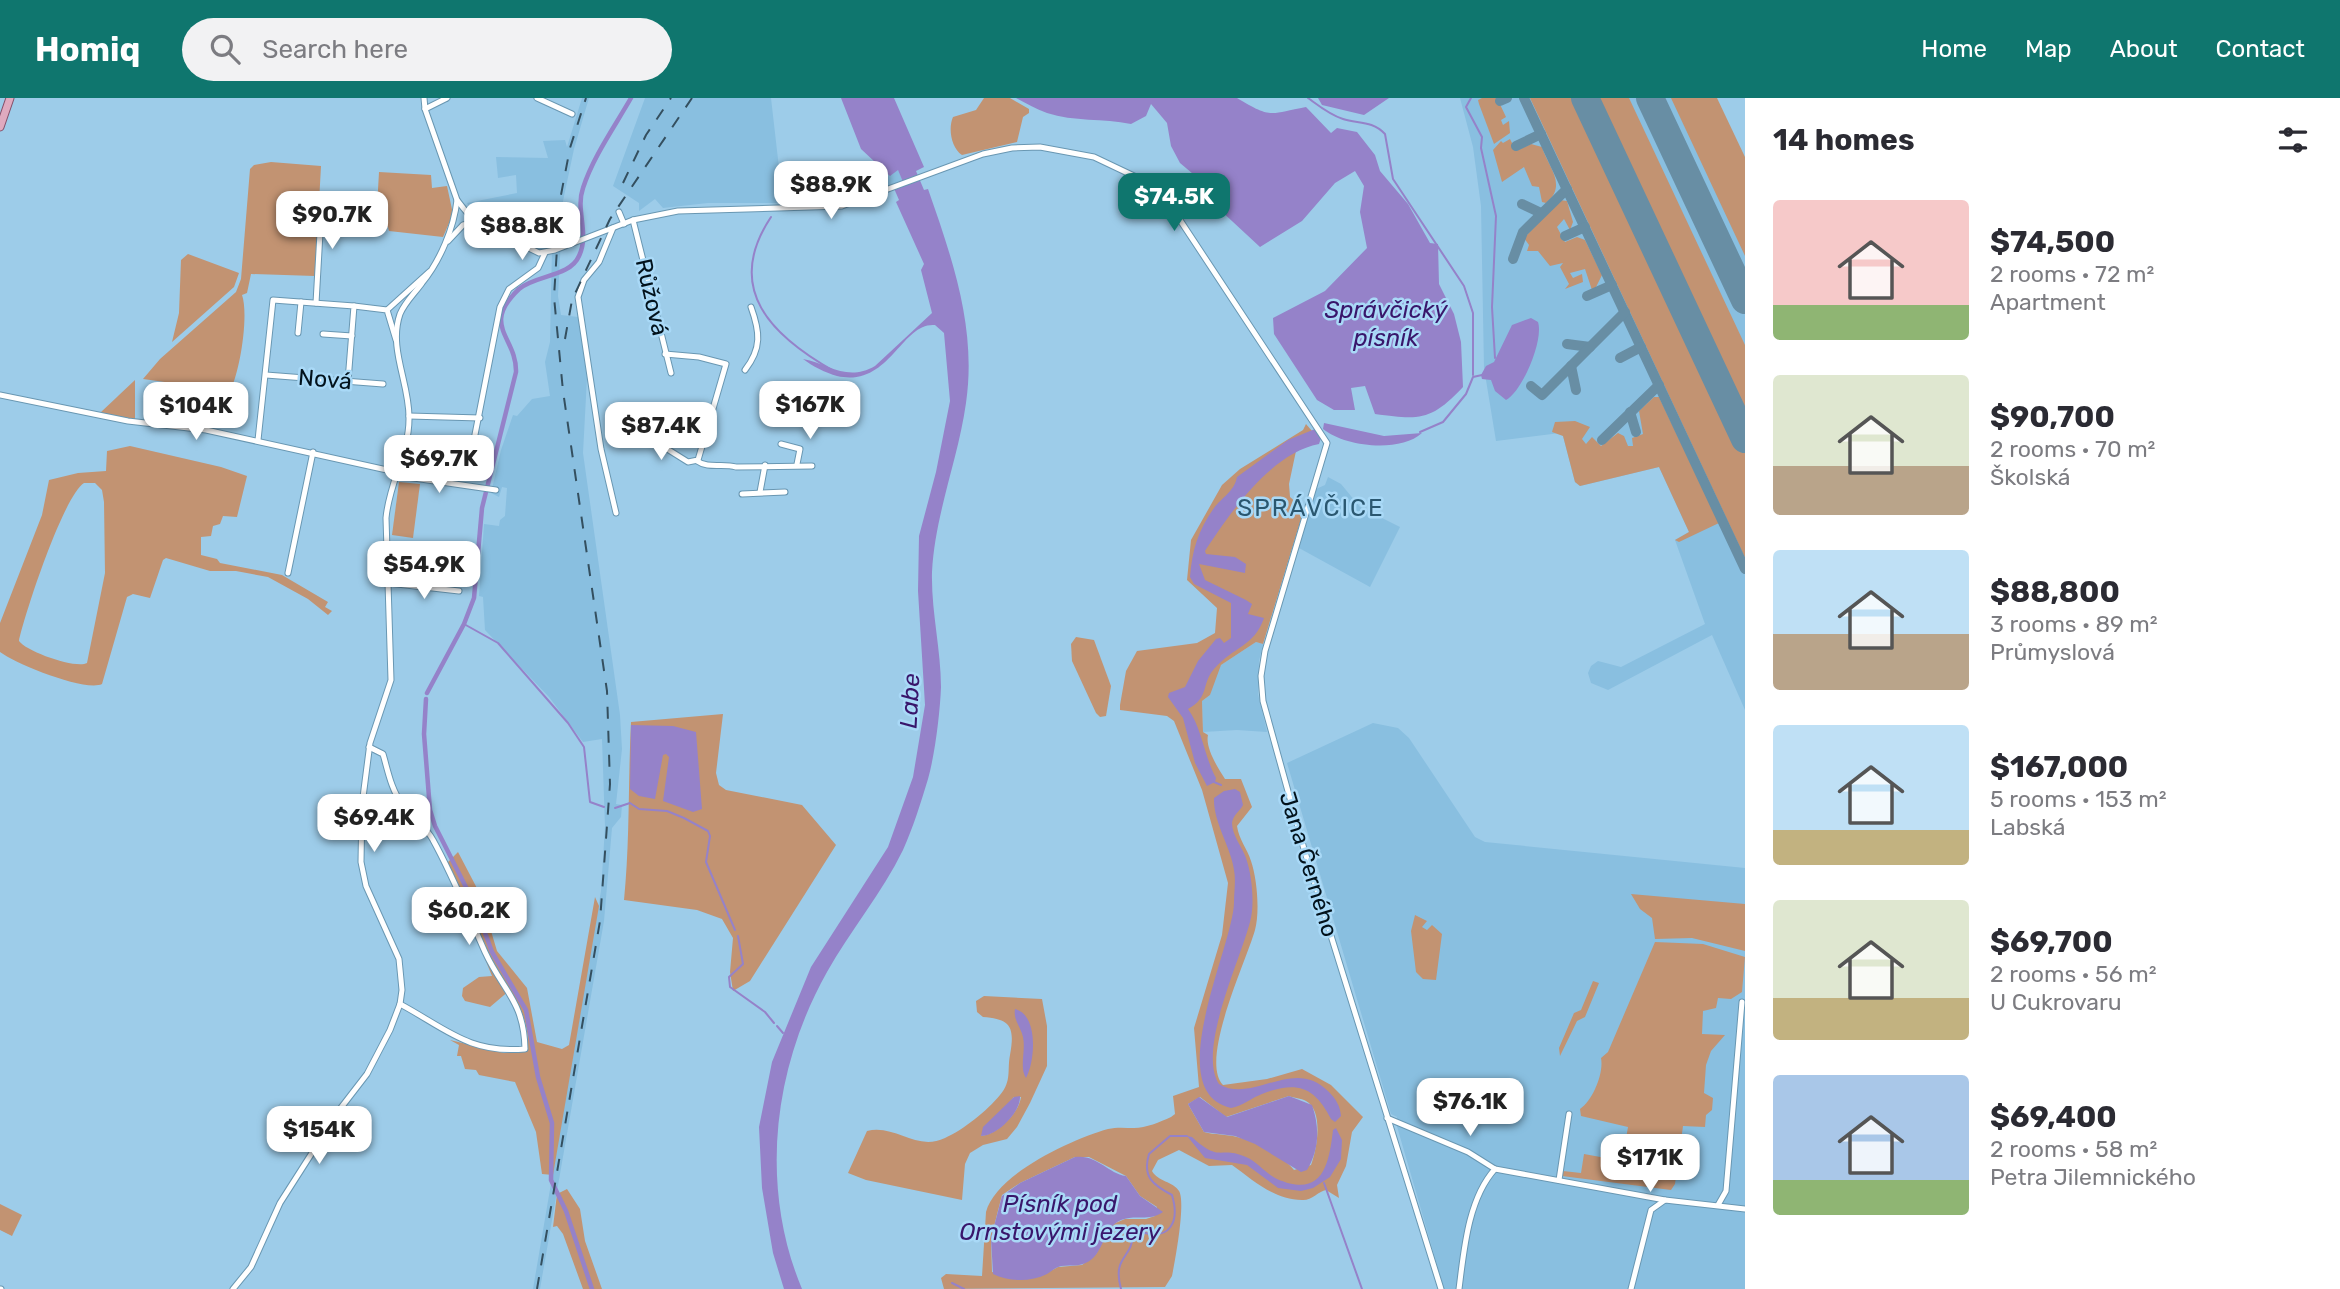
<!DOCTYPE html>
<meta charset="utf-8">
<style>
:root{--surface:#fff;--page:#f2f2f3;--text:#2b2b33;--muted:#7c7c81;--accent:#0f766e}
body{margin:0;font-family:Rubik,sans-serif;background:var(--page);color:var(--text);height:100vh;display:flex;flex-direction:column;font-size:26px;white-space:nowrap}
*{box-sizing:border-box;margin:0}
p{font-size:23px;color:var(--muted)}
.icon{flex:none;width:38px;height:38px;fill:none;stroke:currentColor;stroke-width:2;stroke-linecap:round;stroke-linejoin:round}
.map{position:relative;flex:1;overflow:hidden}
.details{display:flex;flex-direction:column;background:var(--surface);width:595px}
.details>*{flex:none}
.price{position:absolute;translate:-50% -60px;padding:0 16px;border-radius:14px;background:#fff;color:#222;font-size:23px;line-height:46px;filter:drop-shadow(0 2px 4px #0008)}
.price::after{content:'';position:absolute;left:50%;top:42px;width:21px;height:16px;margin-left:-10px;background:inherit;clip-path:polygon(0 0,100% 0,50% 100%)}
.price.active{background:var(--accent);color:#fff}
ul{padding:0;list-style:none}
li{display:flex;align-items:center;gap:21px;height:175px;padding:0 28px}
li span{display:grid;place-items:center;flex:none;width:196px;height:140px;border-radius:7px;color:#555}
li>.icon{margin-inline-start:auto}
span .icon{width:84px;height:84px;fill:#fffc;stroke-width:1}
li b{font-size:30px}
h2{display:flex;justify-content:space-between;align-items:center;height:84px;padding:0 28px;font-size:30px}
header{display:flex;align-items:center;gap:42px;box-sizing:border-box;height:98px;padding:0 35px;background:var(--accent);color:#fff}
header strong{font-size:33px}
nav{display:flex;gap:38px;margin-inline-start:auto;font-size:24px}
.search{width:490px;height:63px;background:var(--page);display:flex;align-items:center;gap:18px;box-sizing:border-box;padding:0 24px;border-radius:38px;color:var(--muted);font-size:26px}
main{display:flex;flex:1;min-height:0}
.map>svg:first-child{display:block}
</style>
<header>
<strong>Homiq</strong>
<div class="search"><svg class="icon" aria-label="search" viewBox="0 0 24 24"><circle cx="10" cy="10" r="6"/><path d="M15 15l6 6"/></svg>Search here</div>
<nav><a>Home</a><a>Map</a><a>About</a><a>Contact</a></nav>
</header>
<main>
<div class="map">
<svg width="1745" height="1191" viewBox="0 0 1745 1191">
<rect width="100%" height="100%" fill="#9dcce9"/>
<g fill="#89bfe0">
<path d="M582 0H589L574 51 563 103 558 198 561 217 578 219 587 280 583 355 620 617 622 651 616 706 622 707 621 719 612 730 604 823 540 1191H533L601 793 605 729 602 641 583 644 549 599 485 532 483 499 479 498 484 426 499 428 500 422 505 418 507 390 502 389 499 399 491 395 501 352 513 317 517 318 532 301 550 298 545 264 550 244 552 151H535L480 122 467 105 517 95 516 77 498 80 496 59 548 60 543 43 565 42 567 49Z"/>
<path d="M645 0H771L783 105H708L663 110 655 101 639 113V105L613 88Z"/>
<path d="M1460 0H1716L1745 62V612L1712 537 1608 592 1591 585 1588 575 1591 568 1598 563 1621 569 1705 526 1675 442 1689 434 1659 369 1580 388 1575 384 1563 338 1560 335 1496 343 1484 270 1481 108 1473 49Z"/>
<path d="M870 63 890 77 898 71 903 84 876 93 866 74Z"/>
<path d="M1328 379 1341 386 1360 409 1400 429 1370 489 1299 450 1316 391 1325 387Z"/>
<path d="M1256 544 1263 546 1259 563 1258 596 1267 634 1237 632 1203 634 1202 603 1210 597 1215 576 1221 567Z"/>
<path d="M1373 625 1398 630 1409 640 1475 739 1485 744 1745 770V1191H1444L1396 1025 1397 1019 1391 1016 1287 665Z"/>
</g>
<g fill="#c29372" fill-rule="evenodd">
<path d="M984 0H1010L1029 11V15L1023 19 1017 44 962 57C951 50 948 30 953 19L976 12Z"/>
<path d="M1482 0H1497L1506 19 1501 22 1503 27 1509 23 1510 35 1494 46 1479 6 1478 2Z"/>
<path d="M1530 0H1629L1745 247V460Z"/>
<path d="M1671 0H1717L1745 59V158Z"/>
<path d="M1510 41 1516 53 1531 46 1542 49C1548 69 1568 87 1546 105L1542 104 1539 89 1532 88 1524 69 1502 84 1493 52 1501 43 1503 45Z"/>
<path d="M271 64 321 68 315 178 251 176 247 195 242 197C249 217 240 274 230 293L143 281 160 261 236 194 241 181 250 71 254 67Z"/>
<path d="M379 74 431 77 432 90 447 88 453 116 443 139 389 133 388 129 376 127Z"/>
<path d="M1560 102 1567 103 1573 124 1570 132 1564 121 1557 129 1565 144 1577 139 1585 142 1602 177 1595 191 1592 192 1585 171 1570 175 1573 180 1582 176 1583 184 1565 191 1569 186 1560 169 1563 165 1550 168 1538 153H1527L1529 147 1524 140Z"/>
<path d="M188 156 239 175 234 189 172 244 179 215 181 162Z"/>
<path d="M135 282V321L100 315Z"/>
<path d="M1654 299H1659L1719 425 1679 444 1675 442 1689 434 1659 369 1580 388 1575 384 1563 338 1552 334 1555 324 1575 323 1590 329 1582 341 1586 346 1592 339 1601 348 1618 335 1624 338 1628 348H1633L1632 340 1643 336 1639 313Z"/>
<path d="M1306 326 1318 340 1296 353 1289 386 1290 399 1304 411 1263 546 1256 544 1221 567 1210 597 1202 603 1203 634 1208 637C1205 650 1218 670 1225 681H1241L1252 709 1237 728C1239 742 1247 750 1251 763 1257 780 1260 814 1255 832 1246 864 1199 962 1223 987L1267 981 1302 971 1331 987 1363 1019 1352 1034 1346 1068 1337 1087 1339 1100 1326 1092C1319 1093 1311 1103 1302 1102 1274 1102 1253 1082 1232 1067L1209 1068 1179 1052 1158 1062 1152 1073C1158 1084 1173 1083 1179 1093 1186 1104 1175 1163 1172 1178L1165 1189 944 1191 941 1180 946 1176 982 1178 986 1114C996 1076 1072 1041 1108 1031 1117 1029 1125 1030 1134 1030 1146 1030 1160 1024 1171 1019L1175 1016 1173 998 1199 989 1194 930 1222 837 1228 785 1202 692 1174 623 1167 618 1120 612V607L1126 573 1137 553 1197 545 1215 535 1217 510 1187 482 1191 442 1222 387 1240 371 1303 332ZM1289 998C1294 1000 1301 1000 1306 1003 1324 1013 1317 1051 1311 1067L1294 1072C1283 1058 1255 1043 1237 1039 1226 1036 1215 1037 1204 1034L1188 1006 1200 999 1226 1019ZM1075 1059H1089L1126 1078 1140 1098 1157 1109 1155 1118 1146 1121H1125L1113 1126 1096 1156 1082 1167 1058 1169 1041 1178 1026 1181 992 1174 991 1140 1002 1097 1020 1085Z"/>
<path d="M130 348 221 369 247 378 237 419 223 418 220 426 213 428 211 438 201 439V457L217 461 220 465 282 477 328 504 325 509 332 513 328 517 308 501 268 479 236 473H210L166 460 163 462 150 500 133 496 127 499 102 586C85 594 16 566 0 554V525L42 417 49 382 78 375 106 373 107 353ZM84 385H95L102 392 104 404 105 475 87 565C76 571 27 554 19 543 25 515 63 399 84 385Z"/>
<path d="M399 384 420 386 413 440 392 437Z"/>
<path d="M1076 539 1094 542 1111 588 1106 618 1100 619 1096 615 1072 563 1071 546Z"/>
<path d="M723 616 716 675 719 687 726 692 802 707 836 747 750 883 733 893 730 874 733 840 722 821 697 812 624 802C630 742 628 684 631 624Z"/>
<path d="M458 754 480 796 497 853 527 890 537 944 562 951 569 947 595 799 599 808 553 1077 542 1076 536 1034 515 984 479 977 476 972 465 971 461 958H457L459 947 450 942 504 955 527 953C531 933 521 908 510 892L490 909 465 903 462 898 463 890 479 879 492 878 446 766Z"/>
<path d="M1631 796 1745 806V853L1692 840 1655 841 1652 820 1640 811Z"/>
<path d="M1415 817 1427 823 1422 829 1427 832 1432 827 1442 836 1436 882 1423 881 1416 874 1411 833Z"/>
<path d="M1655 844 1703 846 1745 859 1742 894 1731 901 1718 900 1716 910 1703 913 1702 936 1725 937 1711 953 1706 967 1704 995 1713 1000 1712 1012 1706 1017 1705 1029 1683 1028 1675 1086 1671 1092 1562 1078 1563 1073 1581 1075 1584 1056 1622 1063 1628 1029 1581 1018 1580 1011C1593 1002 1604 975 1601 960L1608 954Z"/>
<path d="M1593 883 1599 885 1585 919 1577 923 1560 958 1559 950 1574 915 1581 912Z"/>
<path d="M984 898 1042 901 1047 928V968L1030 1005 1017 1029 1007 1041 983 1047 970 1055 965 1066 962 1102 866 1082 848 1075 867 1033C896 1026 916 1054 945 1040 963 1032 987 1013 1000 997 1012 983 1007 972 1010 957 1015 929 1011 921 983 919L977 914 976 903ZM1014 999H1021C1019 1015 997 1037 981 1038Z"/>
<path d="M567 1091 580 1111 585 1143 602 1191H583L563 1136 557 1128 553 1129 557 1096Z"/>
<path d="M0 1106 22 1117 12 1138 0 1132Z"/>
</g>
<g fill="#9582c9">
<path d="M841 0H894L924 69 916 73 924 92 928 91C952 160 977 230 966 305 958 362 935 416 932 474 931 513 941 551 941 589 940 615 935 656 928 681 921 704 913 730 903 752 882 795 850 833 827 874 773 970 759 1088 802 1191H784L773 1155 762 1090 759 1029 772 964 811 869 888 749 913 679 925 607 918 493 919 438 936 374 950 303 944 235 935 227C901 224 890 290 837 278 826 275 812 268 803 261 829 266 847 284 875 268L932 215 921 172 924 166 896 104 899 102 893 88 903 84 898 72 890 78 861 51Z"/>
<path d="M1016 0H1237C1272 21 1269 16 1306 9L1331 35 1337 30 1357 34 1375 57 1380 73 1408 106 1430 145 1438 146 1439 186 1454 216 1461 244 1463 289C1431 323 1420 322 1375 316L1365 288 1351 290 1355 312H1334L1317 302 1274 236 1273 220 1325 193 1367 150 1360 114 1364 88 1355 73 1335 85 1302 123 1260 149 1219 111 1218 97 1180 65 1171 48 1167 25 1151 6 1146 18 1131 26C1103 20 1074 24 1047 15 1036 11 1026 5 1016 0Z"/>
<path d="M1318 0H1389L1364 17 1322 7Z"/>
<path d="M1531 220 1538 224C1544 242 1522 294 1506 302L1495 293 1491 282 1482 281 1481 277 1486 268 1494 264 1512 227Z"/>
<path d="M1324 325 1384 338 1422 335C1400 355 1345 349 1323 331Z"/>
<path d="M1315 331 1321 340 1319 346C1271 355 1230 415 1205 453L1206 456 1235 459 1246 466 1245 475 1199 466 1205 482 1246 502 1252 506 1248 516 1264 520C1254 549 1234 548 1214 571 1201 586 1210 599 1188 611 1202 630 1204 658 1216 680L1215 684 1207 688 1195 665 1183 620 1168 599 1169 595 1185 589 1198 563 1216 541 1220 540 1224 545 1231 540V505L1194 486 1190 479C1192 453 1198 432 1214 410 1222 399 1234 394 1237 379L1288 342Z"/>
<path d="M631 627 673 628 696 634 702 711 693 714 663 703 669 659 666 656 663 657 655 701 639 698 630 691Z"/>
<path d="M1235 691 1240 694 1243 707C1240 713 1233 717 1232 725 1232 737 1242 749 1246 760 1252 777 1255 807 1250 824 1240 863 1197 952 1219 986 1252 1007 1294 957 1329 994 1336 1001 1340 1008 1341 1018L1335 1024 1331 1021C1315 989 1297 982 1262 996 1251 1000 1243 1008 1231 1010 1159 994 1234 847 1234 804 1234 794 1236 782 1234 772 1231 749 1213 724 1214 700L1224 693Z"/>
<path d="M1015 911C1039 917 1035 964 1026 980 1019 969 1026 953 1023 939 1021 929 1013 922 1015 911Z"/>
<path d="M1020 998C1021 1014 997 1038 981 1038L983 1029 1014 999Z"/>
<path d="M1289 998 1312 1007C1320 1030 1319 1052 1307 1072L1301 1074 1255 1046 1235 1038 1204 1034 1188 1006 1199 999 1227 1019Z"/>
<path d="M1336 1030 1342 1042 1341 1061 1330 1079 1313 1090 1301 1093 1278 1090 1247 1067 1205 1060 1187 1038 1192 1039C1221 1066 1219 1047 1246 1059 1258 1064 1266 1076 1277 1081 1323 1101 1329 1066 1333 1032Z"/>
<path d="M1075 1059C1097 1056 1107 1075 1126 1078L1140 1098 1163 1114C1148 1124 1136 1116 1121 1122 1104 1129 1105 1149 1092 1161 1083 1169 1073 1167 1061 1168 1056 1169 1052 1173 1047 1176 1031 1184 1009 1184 993 1176L991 1140 1002 1098 1020 1085Z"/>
</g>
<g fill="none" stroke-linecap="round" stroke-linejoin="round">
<g stroke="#9582c9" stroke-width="2">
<path d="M1308 0C1319 8 1330 17 1343 21 1357 26 1372 22 1385 36L1393 81 1464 188 1473 215V277"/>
<path d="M1471 0 1466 9 1482 39 1481 50 1496 118 1492 209 1495 260"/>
<path d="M771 119C723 191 772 238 834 273"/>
<path d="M1420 334 1443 324 1466 296 1473 279 1482 277"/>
<path d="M464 526 498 545 568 625 584 649 590 704 604 709"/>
<path d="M1214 684 1221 687"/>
<path d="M615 710 630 705 639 711 667 713 684 720 708 733 710 738 706 764 735 832"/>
<path d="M738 838 743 866 729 879 730 889 765 914 774 925"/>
<path d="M777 928 783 935"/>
<path d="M1324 1085 1362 1191"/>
<path d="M952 1185 964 1191"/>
<path d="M1121 1191C1112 1158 1132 1161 1133 1137L1141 1134C1170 1143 1180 1124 1172 1097 1153 1087 1142 1079 1149 1056L1170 1038H1187"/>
</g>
<g stroke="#9582c9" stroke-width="4.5">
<path d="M427 595 464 526 474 500 482 410 516 274C517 239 480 228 519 191 535 177 570 179 579 158 590 135 575 113 583 90 593 59 615 28 631 0"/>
<path d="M426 601 424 636 430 712 435 728 475 807 492 854 526 912 538 979 552 1025 551 1082 566 1113 592 1191"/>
</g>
<g stroke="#688ea4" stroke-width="10">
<path d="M1524 0 1745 471"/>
<path d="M1500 3 1507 0"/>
<path d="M1516 48 1541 36"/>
<path d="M1522 106 1541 115"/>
<path d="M1565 138 1585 129"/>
<path d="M1513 161 1523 134 1567 91"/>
<path d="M1587 198 1612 187"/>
<path d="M1567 246 1590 249"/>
<path d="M1620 260 1641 249"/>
<path d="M1571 268 1576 292"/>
<path d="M1531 288 1542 297 1625 214"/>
<path d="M1630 314 1636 334"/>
<path d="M1602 342 1659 287"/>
</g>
<g stroke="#688ea4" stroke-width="28">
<path d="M1585 0 1745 341"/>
<path d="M1650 0 1745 202"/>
</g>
<defs>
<g id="minor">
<path d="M424 0 425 11 457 102 464 111 475 124 539 155 555 152 633 122 678 113 842 108 983 56 1012 50 1040 49 1094 59 1134 78 1176 116 1327 345 1265 553 1261 578 1263 603 1304 751 1441 1191"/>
<path d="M537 0 572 16"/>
<path d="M425 11 447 0"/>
<path d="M619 114 624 126"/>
<path d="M633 122 671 275"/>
<path d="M613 130 599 164 584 182 578 199 601 351 616 415"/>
<path d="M448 143 463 127 475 124"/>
<path d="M316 205 322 100"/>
<path d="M354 208 387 212 396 242"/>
<path d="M387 212 429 174"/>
<path d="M298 235 301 204"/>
<path d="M323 236 352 238"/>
<path d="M745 272C762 250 760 234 751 209"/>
<path d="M266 277 383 286"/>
<path d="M0 297 128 323 206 332 396 374 400 378 496 392"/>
<path d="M409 318 480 320"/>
<path d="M624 324 688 364 698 362 726 266 699 259 665 256"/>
<path d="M258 342 273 202 354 208 348 283"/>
<path d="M406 346 487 359"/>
<path d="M781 346 800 351 797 366"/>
<path d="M471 357 500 209 509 191 538 170 545 155"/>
<path d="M697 363C708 371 723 365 736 369L812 368"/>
<path d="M760 394 765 367"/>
<path d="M742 396 785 394"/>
<path d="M288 475 313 354"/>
<path d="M388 485 459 493"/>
<path d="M369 649 383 656C388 673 391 691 402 706 411 719 426 728 433 742 453 778 468 816 485 854 503 893 524 903 525 951 469 956 445 930 400 906"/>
<path d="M467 807 474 797"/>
<path d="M1387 1020 1468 1054 1495 1071 1665 1102"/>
<path d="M1559 1082 1569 1016"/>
<path d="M1718 1107 1726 1093 1742 904"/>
<path d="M0 1191H1"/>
<path d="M233 1191 251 1169 280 1105 340 1011 367 976 390 932 400 906 402 892 399 861 366 788 361 764 362 707 370 645 391 582 386 420C389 385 409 355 409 321 410 286 388 251 400 216 405 204 415 195 422 185 440 163 454 130 457 102"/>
<path d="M1459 1191C1464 1152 1468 1101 1495 1071"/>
<path d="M1631 1191 1651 1112 1665 1102 1745 1111"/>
</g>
<path id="major" d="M0 29 10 0"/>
</defs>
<use href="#minor" stroke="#6997b2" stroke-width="7"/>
<use href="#major" stroke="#84506a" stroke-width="9"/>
<use href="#minor" stroke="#fff" stroke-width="5"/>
<use href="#major" stroke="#dfaabf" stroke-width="7"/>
<g stroke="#344f5f" stroke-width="2" stroke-dasharray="12 12" stroke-linecap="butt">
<path d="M623 85 646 37 671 0"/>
<path d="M565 241 572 202 610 121 692 0"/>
<path d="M537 1191 600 823 610 686 607 593 563 293 554 199 560 102 570 50 586 0"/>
</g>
</g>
<g text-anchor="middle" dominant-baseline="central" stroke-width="5" stroke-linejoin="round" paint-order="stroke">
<g font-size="23" fill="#02121c" stroke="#a9d9f7">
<text transform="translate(652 199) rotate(77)">Růžová</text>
<text transform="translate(325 281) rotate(5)">Nová</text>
<text transform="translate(1309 766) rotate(73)">Jana Černého</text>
</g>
<g font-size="24" font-style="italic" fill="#39166b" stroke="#a9d9f7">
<text x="1386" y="212">Správčický<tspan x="1386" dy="28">písník</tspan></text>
<text transform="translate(910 603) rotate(-87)">Labe</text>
<text x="1060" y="1106">Písník pod<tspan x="1060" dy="28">Ornstovými jezery</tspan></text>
</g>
<g font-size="24" letter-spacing="2" fill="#2a5770" stroke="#a9d9f7">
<text x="1311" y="410">SPRÁVČICE</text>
</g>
</g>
</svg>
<b class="price" style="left:831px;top:123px">$88.9K</b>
<b class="price active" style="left:1174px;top:135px">$74.5K</b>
<b class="price" style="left:332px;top:153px">$90.7K</b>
<b class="price" style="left:522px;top:164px">$88.8K</b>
<b class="price" style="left:810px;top:343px">$167K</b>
<b class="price" style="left:196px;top:344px">$104K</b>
<b class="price" style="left:661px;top:364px">$87.4K</b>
<b class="price" style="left:439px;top:397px">$69.7K</b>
<b class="price" style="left:424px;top:503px">$54.9K</b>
<b class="price" style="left:374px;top:756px">$69.4K</b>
<b class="price" style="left:469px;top:849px">$60.2K</b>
<b class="price" style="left:1470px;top:1040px">$76.1K</b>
<b class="price" style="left:319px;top:1068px">$154K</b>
<b class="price" style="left:1650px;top:1096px">$171K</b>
</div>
<section class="details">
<h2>14 homes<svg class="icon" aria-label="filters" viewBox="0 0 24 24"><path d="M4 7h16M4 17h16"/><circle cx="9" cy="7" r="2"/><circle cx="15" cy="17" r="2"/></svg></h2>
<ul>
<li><span style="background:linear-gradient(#f6c9c9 75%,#8fb573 0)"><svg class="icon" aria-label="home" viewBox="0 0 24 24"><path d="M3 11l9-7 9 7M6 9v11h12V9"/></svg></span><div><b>$74,500</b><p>2 rooms · 72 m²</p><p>Apartment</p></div></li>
<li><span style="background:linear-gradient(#dfe7d0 65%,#b9a48a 0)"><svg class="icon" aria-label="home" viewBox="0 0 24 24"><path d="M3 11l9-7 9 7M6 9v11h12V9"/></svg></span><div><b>$90,700</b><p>2 rooms · 70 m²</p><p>Školská</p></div></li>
<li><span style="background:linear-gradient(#bfe0f5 60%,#b9a48a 0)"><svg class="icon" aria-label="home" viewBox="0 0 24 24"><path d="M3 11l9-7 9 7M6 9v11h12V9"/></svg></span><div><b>$88,800</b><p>3 rooms · 89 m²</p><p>Průmyslová</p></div></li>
<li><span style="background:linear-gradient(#bfe0f5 75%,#c2b280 0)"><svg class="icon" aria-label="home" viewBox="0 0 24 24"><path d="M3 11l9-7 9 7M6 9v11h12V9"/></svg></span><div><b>$167,000</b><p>5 rooms · 153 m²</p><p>Labská</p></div></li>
<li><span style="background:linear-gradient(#dfe7d0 70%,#c2b280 0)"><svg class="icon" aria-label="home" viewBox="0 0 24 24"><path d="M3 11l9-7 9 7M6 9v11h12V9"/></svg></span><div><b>$69,700</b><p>2 rooms · 56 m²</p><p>U Cukrovaru</p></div></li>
<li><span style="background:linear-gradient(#a9c7e8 75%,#8fb573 0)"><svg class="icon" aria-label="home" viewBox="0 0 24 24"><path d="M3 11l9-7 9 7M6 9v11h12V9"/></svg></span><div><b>$69,400</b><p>2 rooms · 58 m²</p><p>Petra Jilemnického</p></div></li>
</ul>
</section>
</main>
